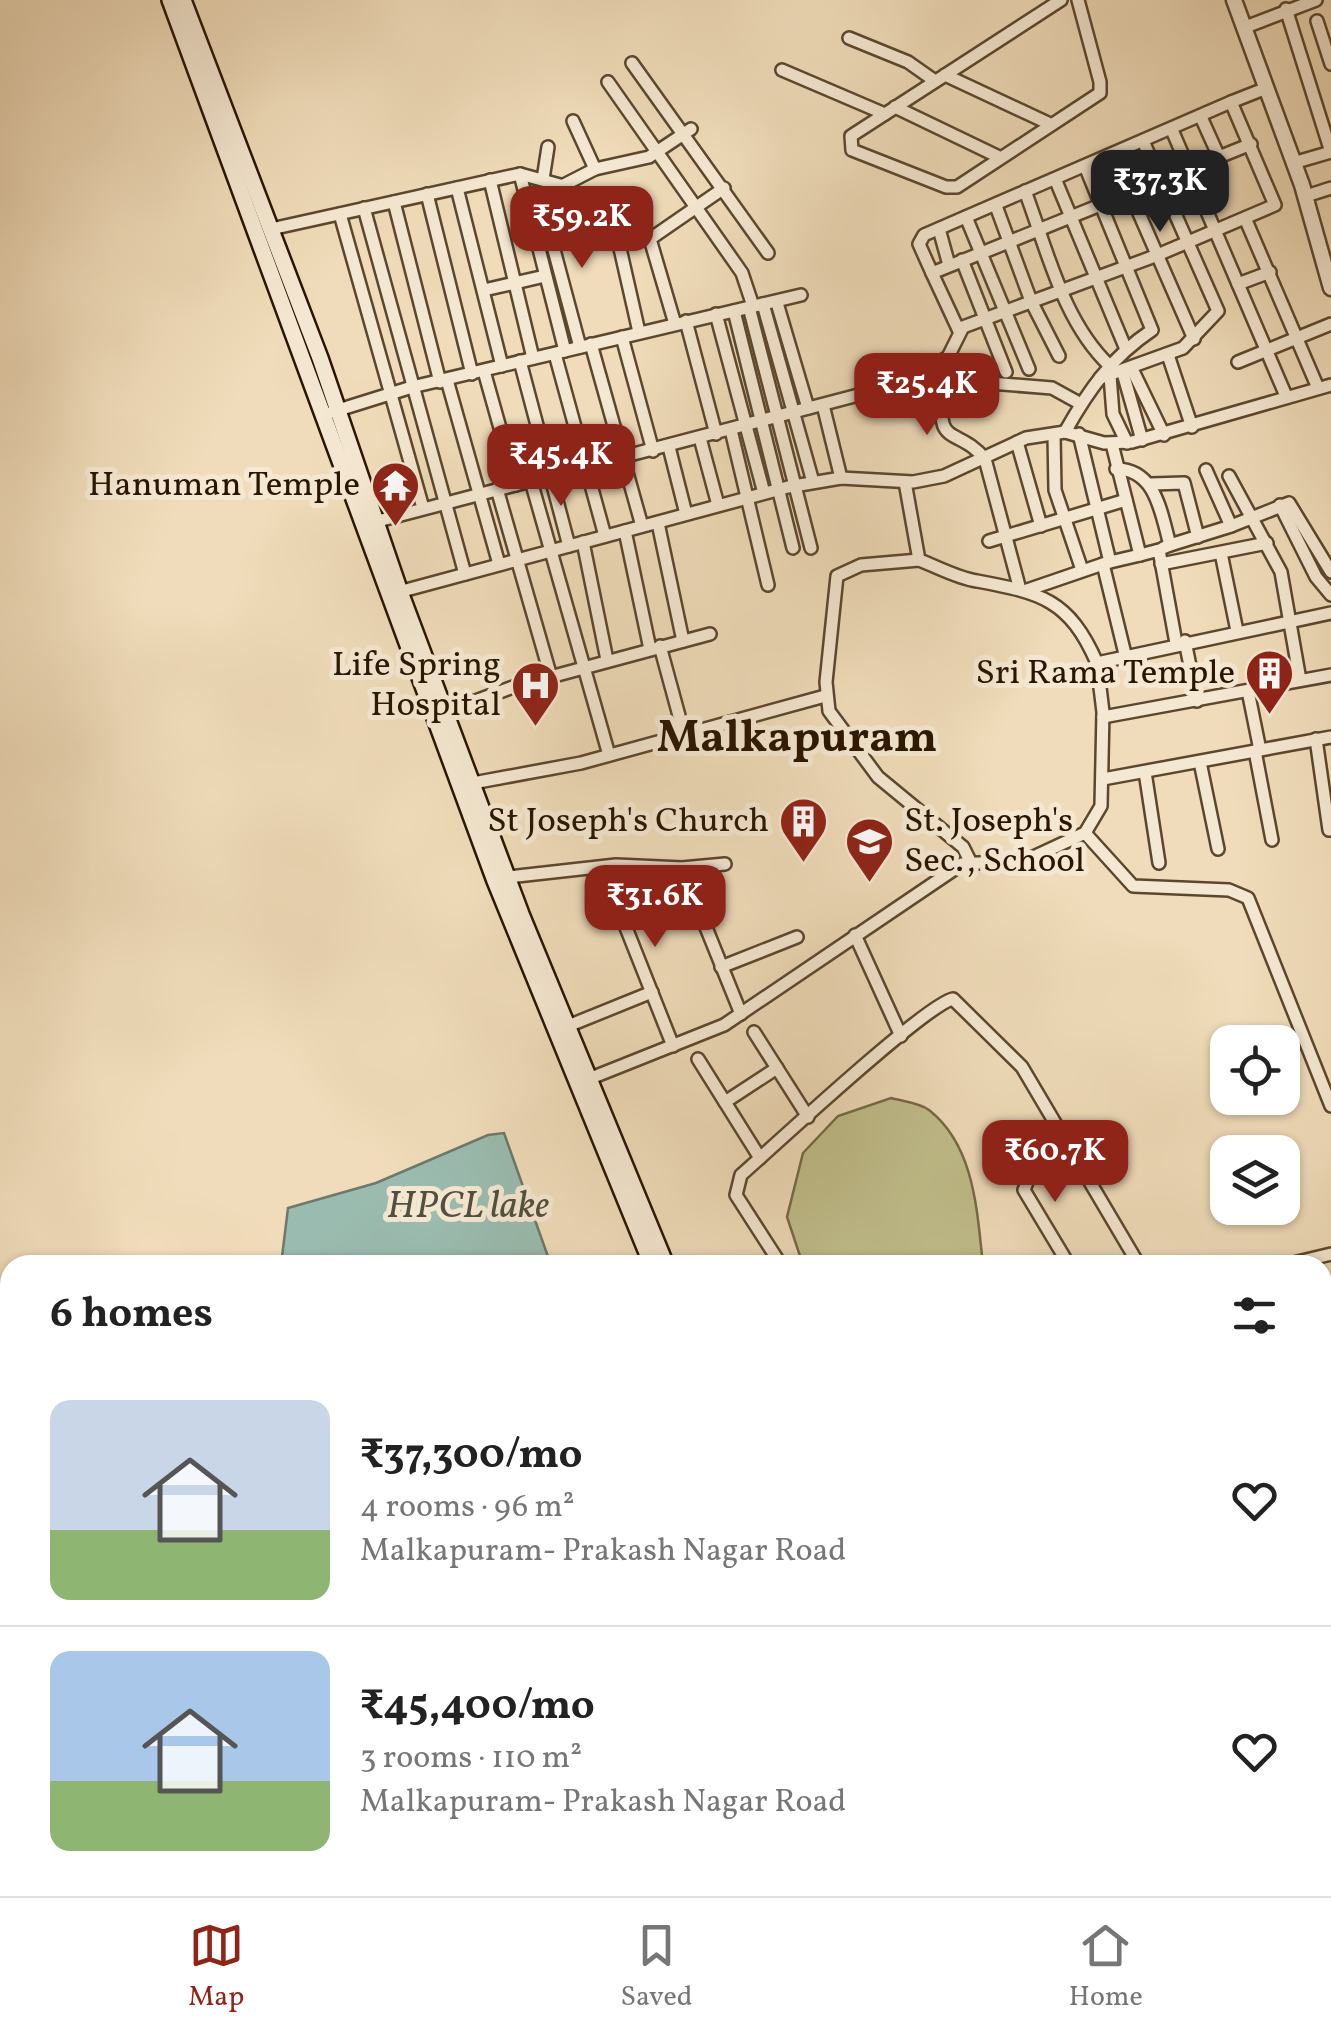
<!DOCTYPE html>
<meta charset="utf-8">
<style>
:root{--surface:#fff;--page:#f2f2f2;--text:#222;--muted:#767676;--line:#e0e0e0;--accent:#8f2418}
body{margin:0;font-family:Vollkorn,serif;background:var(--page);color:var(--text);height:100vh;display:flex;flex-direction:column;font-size:38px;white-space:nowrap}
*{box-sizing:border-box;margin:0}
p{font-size:32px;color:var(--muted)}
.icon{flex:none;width:55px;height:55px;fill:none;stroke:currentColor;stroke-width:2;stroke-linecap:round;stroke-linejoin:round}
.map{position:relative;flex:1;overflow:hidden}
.side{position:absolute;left:0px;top:1255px;width:1332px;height:642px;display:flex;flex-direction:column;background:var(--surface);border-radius:30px 30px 0 0;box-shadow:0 2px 8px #0004}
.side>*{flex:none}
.fabs{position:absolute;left:1210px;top:1025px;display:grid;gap:20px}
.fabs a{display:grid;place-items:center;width:90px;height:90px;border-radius:20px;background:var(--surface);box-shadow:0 2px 8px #0004;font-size:50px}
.price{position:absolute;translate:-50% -85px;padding:0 22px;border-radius:20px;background:var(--accent);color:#fff;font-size:32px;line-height:65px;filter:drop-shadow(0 2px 5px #0008)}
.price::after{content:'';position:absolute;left:50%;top:60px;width:30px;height:22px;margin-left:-15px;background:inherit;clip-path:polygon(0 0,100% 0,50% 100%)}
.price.active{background:#222;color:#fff}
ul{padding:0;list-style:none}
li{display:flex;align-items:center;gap:30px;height:250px;padding:0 50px}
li+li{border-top:2px solid var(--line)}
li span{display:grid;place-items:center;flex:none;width:280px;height:200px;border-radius:20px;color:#555}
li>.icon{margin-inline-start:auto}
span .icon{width:120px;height:120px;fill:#fffc;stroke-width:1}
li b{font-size:42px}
h2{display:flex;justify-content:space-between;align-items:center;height:120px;padding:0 50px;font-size:42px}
.tab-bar{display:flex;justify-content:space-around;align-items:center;height:140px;border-top:2px solid var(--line);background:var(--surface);font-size:28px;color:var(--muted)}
.tab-bar a{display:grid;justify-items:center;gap:5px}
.tab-bar .active{color:var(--accent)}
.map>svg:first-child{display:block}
</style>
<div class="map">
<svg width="1331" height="1896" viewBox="0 0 1331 1896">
<rect width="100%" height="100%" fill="#f0dcba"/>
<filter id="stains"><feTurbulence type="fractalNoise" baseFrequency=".002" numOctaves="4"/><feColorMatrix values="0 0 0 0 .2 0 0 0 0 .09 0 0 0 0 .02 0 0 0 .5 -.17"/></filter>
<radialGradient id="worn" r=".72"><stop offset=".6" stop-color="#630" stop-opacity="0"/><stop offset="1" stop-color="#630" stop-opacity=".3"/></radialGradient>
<path fill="#c0be8b" stroke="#746a46" stroke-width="2.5" d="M891 1098C902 1101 920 1103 929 1110 975 1146 977 1212 983 1265H803L787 1217 803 1153 838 1116Z"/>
<path fill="#9abcb0" stroke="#6d796a" stroke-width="2.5" d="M504 1133 551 1265H281L288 1208 376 1183 488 1135Z"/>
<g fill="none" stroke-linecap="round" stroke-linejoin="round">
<defs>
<g id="minor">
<path d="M1061 0 851 136 852 150 946 187H957L1100 93V82L1078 0"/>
<path d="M1286 9 1331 152"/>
<path d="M1317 21 1331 64"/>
<path d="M1243 28 1316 0"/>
<path d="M849 38 908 62 935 81"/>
<path d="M632 63 768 253"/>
<path d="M782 70 885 114"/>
<path d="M945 75 1050 124"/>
<path d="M608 82 742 273 753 306"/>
<path d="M895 107 999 157"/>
<path d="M1201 117 1219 157"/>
<path d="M573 121 595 169"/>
<path d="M1172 130 1286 396"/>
<path d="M1114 156 1194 339"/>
<path d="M1293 163 1331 152"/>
<path d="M520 174 565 351"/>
<path d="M543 179 548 147"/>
<path d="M490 180 533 358"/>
<path d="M1056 181 1125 347"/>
<path d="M457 188 502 366"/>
<path d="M1025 191C1047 249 1063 322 1110 366"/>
<path d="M427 194 472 374"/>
<path d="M1306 196 1331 188"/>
<path d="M609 200 639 332"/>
<path d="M394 202 440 382"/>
<path d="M996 206 1031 301 1059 356"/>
<path d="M364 208 465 574"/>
<path d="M340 214 423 508"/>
<path d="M966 217 1029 369"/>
<path d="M1245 218 1318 388"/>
<path d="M271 229 520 174 560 185"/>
<path d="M939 229 949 265"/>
<path d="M962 260 1006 372"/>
<path d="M932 273 919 244 924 235 1231 102"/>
<path d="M1238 284 1270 272"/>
<path d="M484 290 545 276"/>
<path d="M777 303 808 408"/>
<path d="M763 304 813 482"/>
<path d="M749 307 811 548"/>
<path d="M734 311 793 548"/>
<path d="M716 314 764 493"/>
<path d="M686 321 716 434"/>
<path d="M675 324 650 239 724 188"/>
<path d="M959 331 932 273 1251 144"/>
<path d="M622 337 653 451"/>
<path d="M591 344 642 526"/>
<path d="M580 347 553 246 560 219 556 189 595 169 649 157 691 129"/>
<path d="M555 354 605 536"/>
<path d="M1168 355 1192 427"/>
<path d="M520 361 569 546"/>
<path d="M1238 362 1331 324"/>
<path d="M1132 369 1164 435"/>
<path d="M484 371 516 485"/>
<path d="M925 372 940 379 1052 388 1081 404"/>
<path d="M1123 373 1142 440"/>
<path d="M1110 376 1113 414 1127 443"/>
<path d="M1100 378 1183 348 1218 311 1143 141"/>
<path d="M447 380 499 564"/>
<path d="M946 387C932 449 957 425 985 459L1019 586"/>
<path d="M823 405 841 478"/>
<path d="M332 412 412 387 801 295"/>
<path d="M731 430 768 585"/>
<path d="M1065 432C1089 389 1112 357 1152 330L1085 166"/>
<path d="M1079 434 1110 562 1103 564 1125 654"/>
<path d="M1054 435 1055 490 1082 570"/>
<path d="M700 438 718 505"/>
<path d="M1017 442 1041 526"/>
<path d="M1112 444 1140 555 1159 550 1176 643"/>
<path d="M669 447 686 514"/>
<path d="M1116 469C1156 469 1161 513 1170 545L1163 548"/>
<path d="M1229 476 1281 572 1300 680"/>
<path d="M531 481 609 755"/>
<path d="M905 482 919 560C938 567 957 578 977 581 1041 593 1069 599 1097 663"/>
<path d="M1151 484 1184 483 1198 537"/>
<path d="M497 489 551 677"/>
<path d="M1280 505 1316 577 1331 595"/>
<path d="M378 521 908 382 948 357 963 327 1155 256 1275 205 1231 102 1264 89"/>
<path d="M658 523 683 641"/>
<path d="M1231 526 1289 503 1331 572"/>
<path d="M625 531 650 649"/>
<path d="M989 541 1126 500"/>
<path d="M583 542 607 660"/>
<path d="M1170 545 1231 526 1206 470"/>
<path d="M1221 553 1237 631"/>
<path d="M919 560 861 565 837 576 826 682 829 711 878 777 963 847 970 861"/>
<path d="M1110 562 1140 555"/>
<path d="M1161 564 1267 543"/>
<path d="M1027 590 1103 564"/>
<path d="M395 593 788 487 841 478 913 482 944 476 1026 438 1065 432 1104 443 1132 442 1331 385"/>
<path d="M1185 641 1197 701"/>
<path d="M660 646 684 734"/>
<path d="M1248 691 1260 750"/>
<path d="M446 712 513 687 710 634"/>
<path d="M1103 717 1331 675"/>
<path d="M1316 739 1329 830"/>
<path d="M1255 751 1272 840"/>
<path d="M1200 762 1218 849"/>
<path d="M1145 772 1159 863"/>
<path d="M1103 779 1331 737"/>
<path d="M473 783 581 763 825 696"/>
<path d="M1085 833 1133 886 1229 890 1248 898 1331 1106"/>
<path d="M602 867 673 1046"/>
<path d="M682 868 741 1014"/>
<path d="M508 877 616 865 682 868 725 864"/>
<path d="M855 935 901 1036"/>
<path d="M721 967 797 937"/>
<path d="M568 1026 652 992"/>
<path d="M754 1032 808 1117"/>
<path d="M698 1059 760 1158"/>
<path d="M581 1082 724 1025 962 864 1027 860 1085 833 1101 806 1103 712 1097 663 1331 613"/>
<path d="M725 1102 777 1068"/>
<path d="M781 1265 736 1195 741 1175C774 1146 925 1005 953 999L1022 1067 1139 1265"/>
<path d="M1069 1265 1024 1190 1029 1177 1071 1152"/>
<path d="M1285 1265 1331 1254"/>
<path d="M1322 1343 1331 1341"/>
<path d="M1322 1421 1331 1419"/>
<path d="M1322 1490 1331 1528"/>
<path d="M1322 1540 1331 1539"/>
<path d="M1322 1689 1331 1687"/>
<path d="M1322 1718 1330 1747"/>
<path d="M1322 1851H1331"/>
<path d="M427 1888 429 1896"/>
<path d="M544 1888 545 1896"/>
<path d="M618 1888 619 1896"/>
<path d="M679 1888V1896"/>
<path d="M745 1888V1896"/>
<path d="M808 1888 809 1896"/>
<path d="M871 1888V1896"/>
<path d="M1187 1888 1189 1896"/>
<path d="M1238 1888 1248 1896"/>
<path d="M1313 1888 1331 1890"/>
<path d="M1031 1895 1095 1896"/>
<path d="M346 1896 347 1888"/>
<path d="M513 1896 514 1888"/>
</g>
<path id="tertiary" d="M1234 0 1302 185 1331 288"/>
<g id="secondary">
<path d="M170 0 495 881 652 1265"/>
<path d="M183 0 320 358 400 592 521 914 666 1265"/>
<path d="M915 1888 918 1896"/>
<path d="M930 1888 934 1896"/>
</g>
</defs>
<use href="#minor" stroke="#5b472e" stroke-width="16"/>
<use href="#tertiary" stroke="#5b472e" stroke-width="19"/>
<use href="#secondary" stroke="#291500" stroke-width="20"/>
<use href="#minor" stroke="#f5e8d2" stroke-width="11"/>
<use href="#tertiary" stroke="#f5e8d2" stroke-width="14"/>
<use href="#secondary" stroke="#f5e8d2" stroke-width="15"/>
<defs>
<path id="minor-bridge" d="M946 374V387"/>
</defs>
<use href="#minor-bridge" stroke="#5b472e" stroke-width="16" stroke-linecap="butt"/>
<use href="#minor-bridge" stroke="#f5e8d2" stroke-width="11"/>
</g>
<defs>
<symbol id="temple-pin" viewBox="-11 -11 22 30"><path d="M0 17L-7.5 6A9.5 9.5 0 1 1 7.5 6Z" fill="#8f2418" stroke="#f5e8d2"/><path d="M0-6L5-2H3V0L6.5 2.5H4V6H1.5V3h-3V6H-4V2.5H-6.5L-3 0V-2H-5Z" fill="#fff"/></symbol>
<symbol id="building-pin" viewBox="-11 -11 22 30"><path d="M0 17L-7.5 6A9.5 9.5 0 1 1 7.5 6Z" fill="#8f2418" stroke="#f5e8d2"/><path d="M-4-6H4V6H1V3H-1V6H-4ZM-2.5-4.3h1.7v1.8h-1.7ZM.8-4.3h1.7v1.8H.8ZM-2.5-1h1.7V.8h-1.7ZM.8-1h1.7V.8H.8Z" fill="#fff"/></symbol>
<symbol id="hospital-pin" viewBox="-11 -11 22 30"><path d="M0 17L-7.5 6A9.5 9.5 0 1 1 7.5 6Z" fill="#8f2418" stroke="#f5e8d2"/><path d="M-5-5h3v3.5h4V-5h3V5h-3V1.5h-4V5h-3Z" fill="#fff"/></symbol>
<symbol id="school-pin" viewBox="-11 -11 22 30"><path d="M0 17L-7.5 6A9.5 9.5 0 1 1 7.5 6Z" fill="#8f2418" stroke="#f5e8d2"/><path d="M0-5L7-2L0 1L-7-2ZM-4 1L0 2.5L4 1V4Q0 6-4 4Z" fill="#fff"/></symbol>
</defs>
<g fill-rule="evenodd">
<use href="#temple-pin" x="368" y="458" width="55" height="75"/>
<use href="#building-pin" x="1242" y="646" width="55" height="75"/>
<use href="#hospital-pin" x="508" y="658" width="55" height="75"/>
<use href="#building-pin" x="776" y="794" width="55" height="75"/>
<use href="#school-pin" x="842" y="814" width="55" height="75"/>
</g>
<g text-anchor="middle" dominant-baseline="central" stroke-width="10" stroke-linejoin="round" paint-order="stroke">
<g font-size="35" fill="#291500" stroke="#f5e8d2" text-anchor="end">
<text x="360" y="486">Hanuman Temple</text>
<text x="501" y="666">Life Spring<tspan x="501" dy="40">Hospital</tspan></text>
<text x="1235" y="674">Sri Rama Temple</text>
<text x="769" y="822">St Joseph's Church</text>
<text x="904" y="822" text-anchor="start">St. Joseph's<tspan x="904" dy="40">Sec., School</tspan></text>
</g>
<g font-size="38" font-style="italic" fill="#514f3e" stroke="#f5e8d2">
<text x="468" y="1207">HPCL lake</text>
</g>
<g font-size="45" font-weight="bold" fill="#291500" stroke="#f5e8d2">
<text x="797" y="739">Malkapuram</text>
</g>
</g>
<rect width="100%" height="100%" filter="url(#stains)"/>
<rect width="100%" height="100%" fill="url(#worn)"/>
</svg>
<div class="fabs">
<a><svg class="icon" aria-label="locate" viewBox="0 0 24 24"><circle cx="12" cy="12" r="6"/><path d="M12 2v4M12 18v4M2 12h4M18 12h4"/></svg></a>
<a><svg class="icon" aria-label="layers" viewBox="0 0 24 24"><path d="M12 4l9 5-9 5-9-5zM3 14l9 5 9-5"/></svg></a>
</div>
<b class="price active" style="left:1160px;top:235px">₹37.3K</b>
<b class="price" style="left:582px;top:271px">₹59.2K</b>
<b class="price" style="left:927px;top:438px">₹25.4K</b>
<b class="price" style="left:561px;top:509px">₹45.4K</b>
<b class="price" style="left:655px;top:950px">₹31.6K</b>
<b class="price" style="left:1055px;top:1205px">₹60.7K</b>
<section class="side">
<h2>6 homes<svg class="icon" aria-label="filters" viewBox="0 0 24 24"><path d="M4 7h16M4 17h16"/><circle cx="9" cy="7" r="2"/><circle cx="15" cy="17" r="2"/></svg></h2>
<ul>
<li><span style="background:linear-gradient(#c9d6e8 65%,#8fb573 0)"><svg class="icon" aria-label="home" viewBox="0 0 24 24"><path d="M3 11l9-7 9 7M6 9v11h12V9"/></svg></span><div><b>₹37,300/mo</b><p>4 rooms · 96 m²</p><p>Malkapuram- Prakash Nagar Road</p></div><svg class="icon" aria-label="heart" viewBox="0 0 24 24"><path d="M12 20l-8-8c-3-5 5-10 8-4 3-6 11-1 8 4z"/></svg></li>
<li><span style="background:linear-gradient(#a9c7e8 65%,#8fb573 0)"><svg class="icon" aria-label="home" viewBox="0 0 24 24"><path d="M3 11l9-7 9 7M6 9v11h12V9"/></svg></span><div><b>₹45,400/mo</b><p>3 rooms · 110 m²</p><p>Malkapuram- Prakash Nagar Road</p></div><svg class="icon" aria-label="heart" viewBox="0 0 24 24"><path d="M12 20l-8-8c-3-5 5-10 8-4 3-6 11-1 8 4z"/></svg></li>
</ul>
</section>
</div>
<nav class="tab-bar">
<a class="active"><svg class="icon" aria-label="map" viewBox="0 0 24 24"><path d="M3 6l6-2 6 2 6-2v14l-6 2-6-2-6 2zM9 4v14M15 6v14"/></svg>Map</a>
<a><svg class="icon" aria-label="saved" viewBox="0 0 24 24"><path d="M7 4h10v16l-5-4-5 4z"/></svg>Saved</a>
<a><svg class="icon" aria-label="home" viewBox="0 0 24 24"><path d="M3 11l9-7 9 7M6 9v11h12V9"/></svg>Home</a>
</nav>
